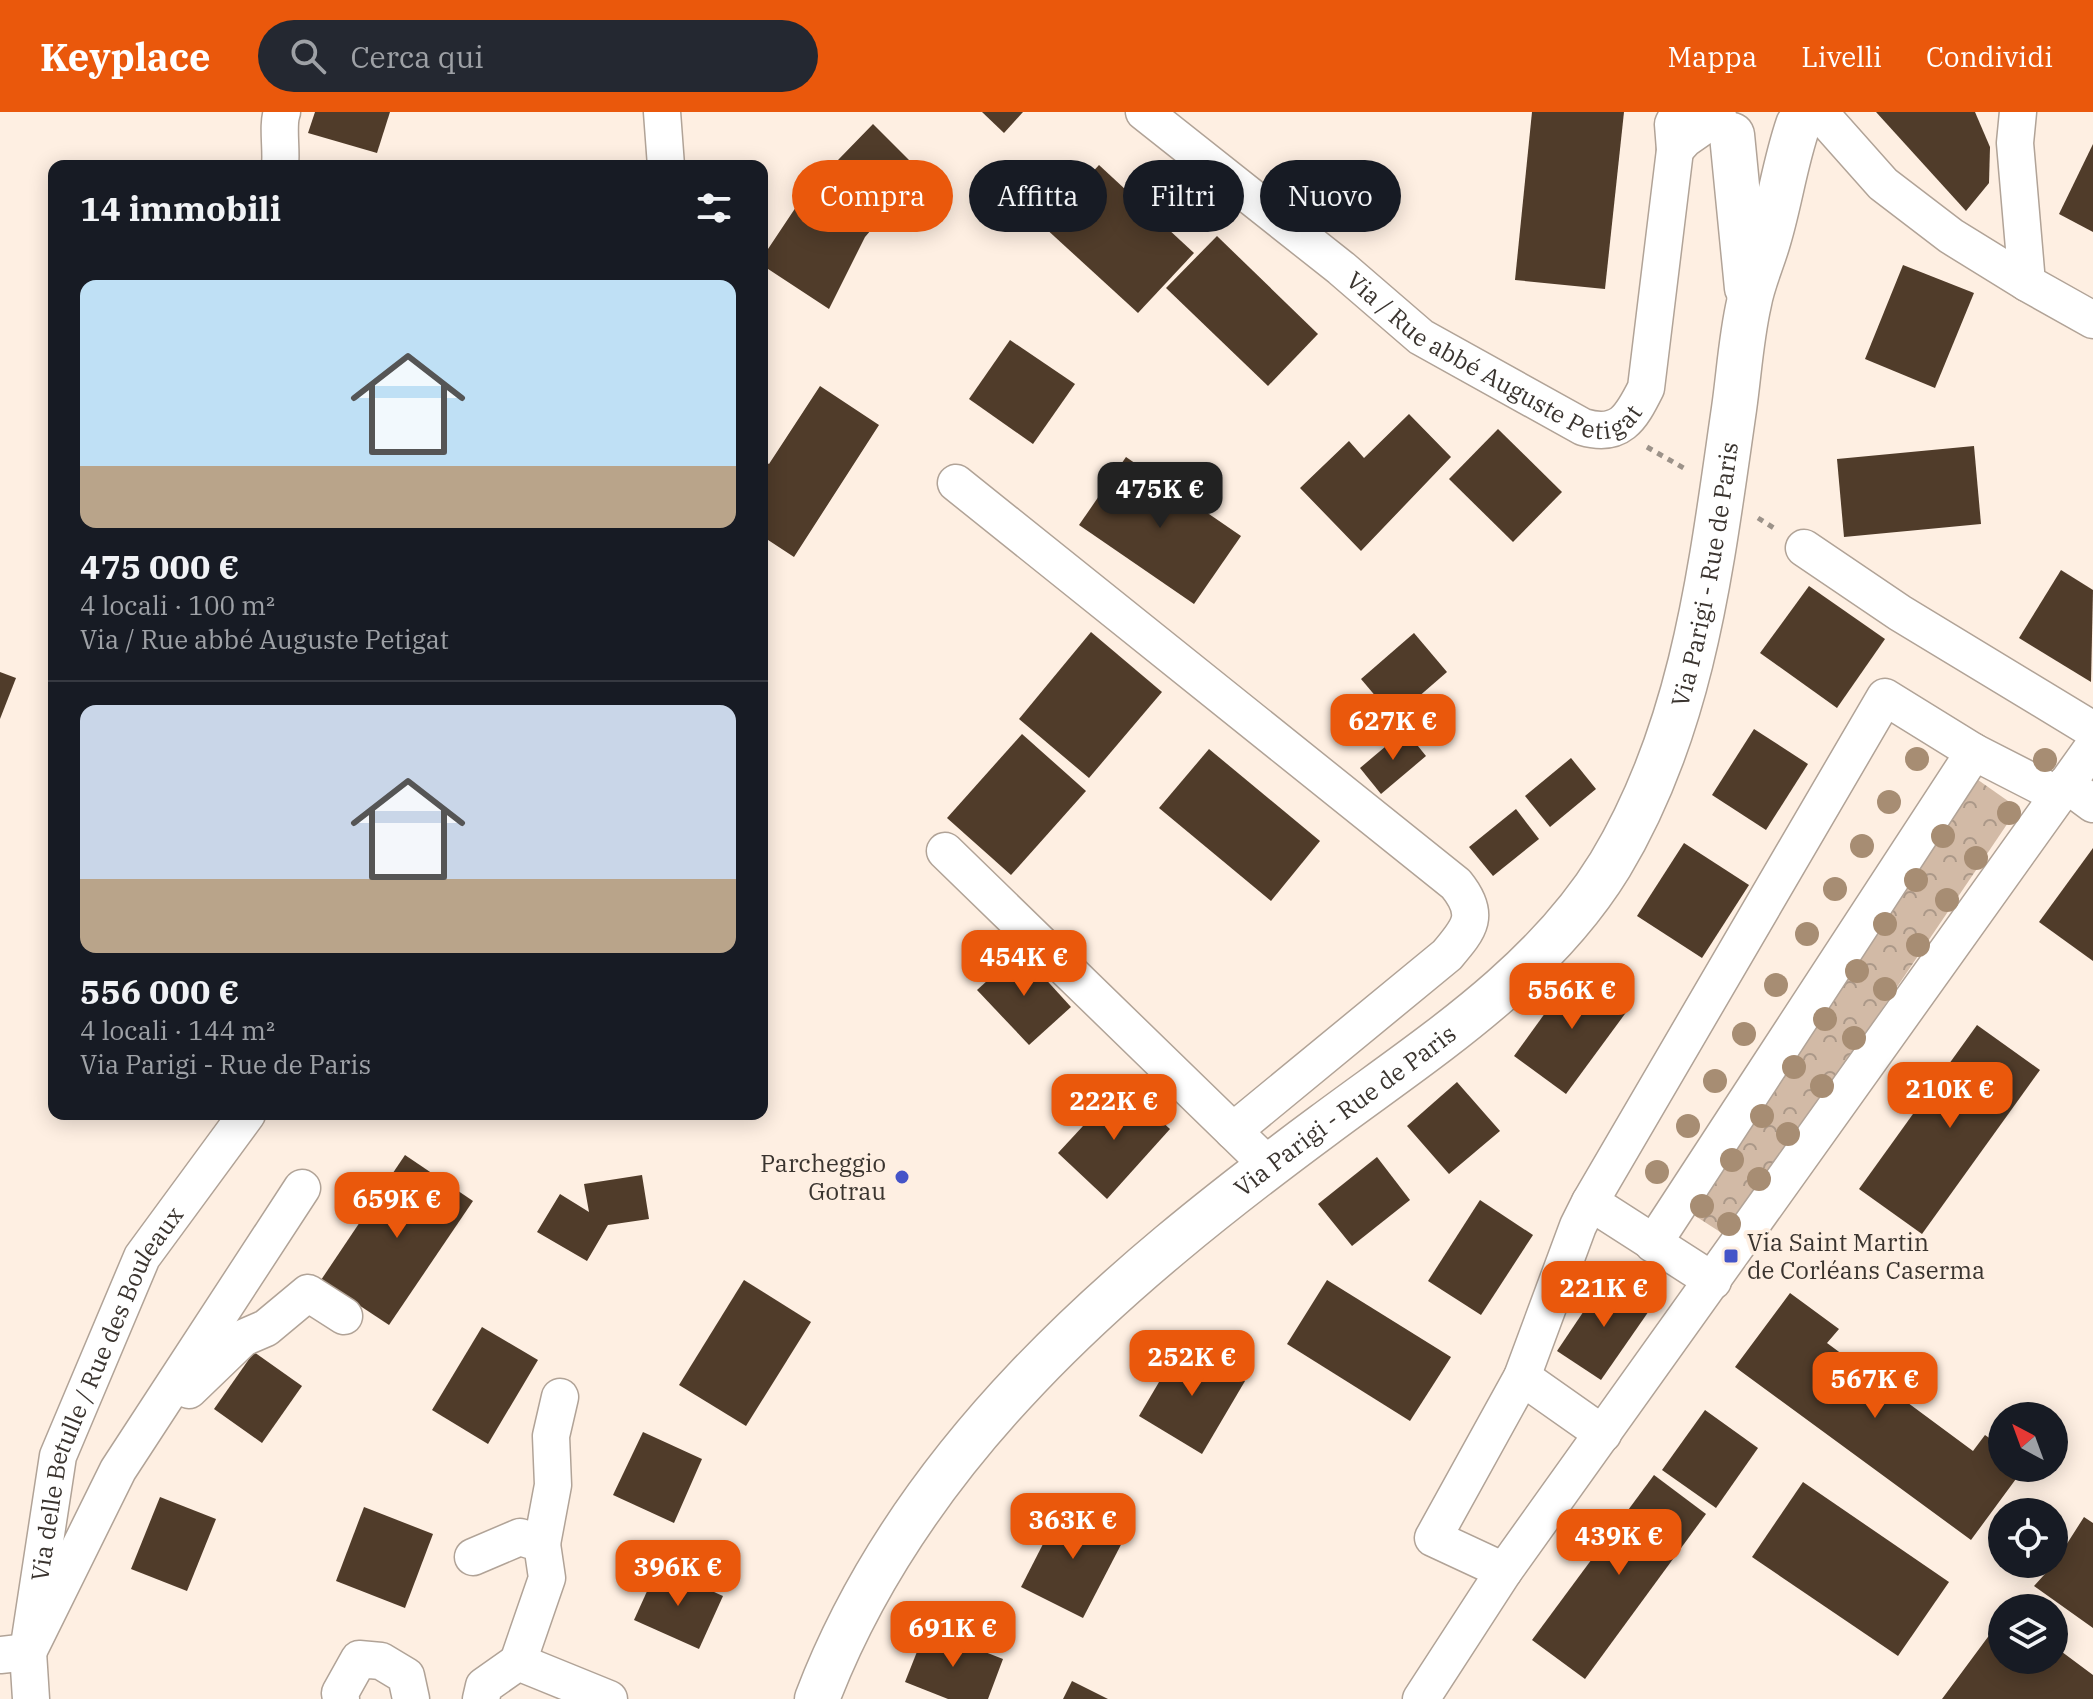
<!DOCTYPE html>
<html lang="it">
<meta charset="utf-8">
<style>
:root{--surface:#171b24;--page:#242831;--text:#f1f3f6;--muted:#9ea1a6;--line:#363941;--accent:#ea580c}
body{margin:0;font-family:"IBM Plex Serif",serif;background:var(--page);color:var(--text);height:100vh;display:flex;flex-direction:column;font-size:30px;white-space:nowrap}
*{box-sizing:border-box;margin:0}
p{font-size:26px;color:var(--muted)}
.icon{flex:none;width:44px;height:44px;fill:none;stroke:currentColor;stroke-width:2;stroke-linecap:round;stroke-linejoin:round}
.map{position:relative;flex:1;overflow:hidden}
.panel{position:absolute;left:48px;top:48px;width:720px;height:960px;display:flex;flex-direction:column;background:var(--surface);border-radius:16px;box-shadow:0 4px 20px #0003}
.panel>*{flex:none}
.guide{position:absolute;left:792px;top:48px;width:760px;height:72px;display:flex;gap:16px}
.needle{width:52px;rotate:319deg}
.controls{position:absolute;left:1988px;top:1290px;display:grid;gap:16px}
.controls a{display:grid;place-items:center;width:80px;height:80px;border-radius:50%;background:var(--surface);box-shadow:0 4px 20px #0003;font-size:40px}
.price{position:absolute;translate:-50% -68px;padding:0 18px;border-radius:16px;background:var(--accent);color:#fff;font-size:26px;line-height:52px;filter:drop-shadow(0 2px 4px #0008)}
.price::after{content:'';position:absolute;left:50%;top:48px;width:24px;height:18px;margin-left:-12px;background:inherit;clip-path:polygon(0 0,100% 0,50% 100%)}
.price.selected{background:#222;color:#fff}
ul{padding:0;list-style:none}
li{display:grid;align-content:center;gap:16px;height:424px;padding:0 32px}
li+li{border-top:2px solid var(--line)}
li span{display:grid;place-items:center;height:248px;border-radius:16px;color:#555}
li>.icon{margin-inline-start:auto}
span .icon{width:144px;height:144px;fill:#fffc;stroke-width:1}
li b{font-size:34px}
h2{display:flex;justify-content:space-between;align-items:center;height:96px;padding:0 32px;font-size:34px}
.pill{padding:0 28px;border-radius:36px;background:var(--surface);box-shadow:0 4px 20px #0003;font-size:28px;line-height:72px}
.pill.selected{background:var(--accent);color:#fff}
header{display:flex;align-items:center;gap:48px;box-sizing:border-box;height:112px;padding:0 40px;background:var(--accent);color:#fff}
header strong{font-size:38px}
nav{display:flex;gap:44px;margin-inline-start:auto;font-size:28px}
.search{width:560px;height:72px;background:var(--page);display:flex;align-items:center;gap:20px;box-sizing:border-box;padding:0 28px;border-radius:44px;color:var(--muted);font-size:30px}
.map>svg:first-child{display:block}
</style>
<header>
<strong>Keyplace</strong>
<div class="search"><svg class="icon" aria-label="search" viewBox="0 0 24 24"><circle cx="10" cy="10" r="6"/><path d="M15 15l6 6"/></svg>Cerca qui</div>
<nav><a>Mappa</a><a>Livelli</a><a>Condividi</a></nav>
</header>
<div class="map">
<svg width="2093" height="1587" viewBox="0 0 2093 1587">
<defs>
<pattern id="park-crowns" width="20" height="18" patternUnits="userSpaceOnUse" patternTransform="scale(2)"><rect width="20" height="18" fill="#d2baa6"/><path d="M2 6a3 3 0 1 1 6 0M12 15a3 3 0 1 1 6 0" fill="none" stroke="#ab9888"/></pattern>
</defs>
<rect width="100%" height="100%" fill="#feefe2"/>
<path fill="url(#park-crowns)" d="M1971 663 2018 696 1728 1125 1689 1100Z"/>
<g fill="#503c2a">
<path d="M315 0H390L377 41 308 21Z"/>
<path d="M982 0H1023L1004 21Z"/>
<path d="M1532 0H1624L1605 177 1515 168Z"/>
<path d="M1876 0H1975L1990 35 1989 71 1966 99Z"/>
<path d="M873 12 921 60 865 125 829 197 762 153V146L804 83Z"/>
<path d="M2093 32V120L2059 102Z"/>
<path d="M1099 53 1194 141 1138 201 1043 114Z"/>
<path d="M1217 124 1318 222 1268 274 1166 176Z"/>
<path d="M1903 153 1974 181 1935 276 1865 247Z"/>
<path d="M1010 228 1075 272 1033 332 969 287Z"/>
<path d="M820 274 879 313 794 445 762 424V348L769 352Z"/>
<path d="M1409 302 1451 345 1361 439 1300 376 1349 329 1364 346Z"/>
<path d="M1498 317 1562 380 1513 430 1449 367Z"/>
<path d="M1974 334 1981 412 1844 425 1837 347Z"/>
<path d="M1126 345 1241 424 1194 492 1079 413Z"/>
<path d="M2061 458 2093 478 2091 570 2019 526Z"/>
<path d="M1809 474 1885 527 1837 596 1760 541Z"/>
<path d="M1091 520 1162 580 1089 666 1019 607Z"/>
<path d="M1414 521 1447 560 1394 606 1361 567Z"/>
<path d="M0 560 16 566 0 607Z"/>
<path d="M1754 617 1808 652 1766 718 1712 683Z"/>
<path d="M1405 618 1426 644 1381 682 1360 656Z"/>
<path d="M1022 622 1086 679 1011 763 947 706Z"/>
<path d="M1209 637 1320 729 1271 789 1159 696Z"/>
<path d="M1571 646 1596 677 1550 715 1525 684Z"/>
<path d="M1516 697 1539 727 1493 764 1469 735Z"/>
<path d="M1684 731 1749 773 1702 846 1637 804Z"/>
<path d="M2093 736V849L2039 810Z"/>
<path d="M1020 839 1071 895 1029 933 977 878Z"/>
<path d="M1577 857 1630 895 1566 982 1514 944Z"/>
<path d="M1977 913 2040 958 1922 1122 1859 1077Z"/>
<path d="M1457 970 1500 1019 1449 1062 1407 1014Z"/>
<path d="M1121 973 1170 1017 1107 1087 1058 1041Z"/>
<path d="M405 1043 473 1089 389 1213 321 1168Z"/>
<path d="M1377 1045 1410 1088 1352 1134 1318 1092Z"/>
<path d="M642 1063 649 1107 608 1113 587 1149 537 1120 560 1082 589 1100 584 1072Z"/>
<path d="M1480 1088 1533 1123 1481 1203 1428 1169Z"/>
<path d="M1606 1166 1651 1196 1601 1268 1557 1239Z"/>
<path d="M744 1168 811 1210 746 1314 679 1273Z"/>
<path d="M1327 1168 1451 1245 1410 1309 1287 1232Z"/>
<path d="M1790 1181 1839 1217 1827 1231 1973 1339 1985 1323 2002 1335V1356H2024L1971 1428 1735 1255Z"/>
<path d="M482 1215 538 1248 488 1332 432 1298Z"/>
<path d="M1182 1231 1245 1269 1202 1342 1139 1304Z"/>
<path d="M254 1240 302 1274 262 1331 214 1297Z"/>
<path d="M1705 1298 1758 1336 1716 1396 1662 1358Z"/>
<path d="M643 1320 702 1347 674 1411 613 1383Z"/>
<path d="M1654 1363 1706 1402 1585 1567 1532 1528Z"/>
<path d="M1803 1370 1949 1470 1898 1544 1752 1445Z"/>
<path d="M160 1385 216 1407 187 1479 131 1457Z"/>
<path d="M1064 1391 1126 1423 1083 1506 1021 1475Z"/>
<path d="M364 1395 433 1422 405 1496 336 1469Z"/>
<path d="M2084 1405 2093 1411V1516L2034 1474 2054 1452Z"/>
<path d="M658 1455 723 1484 699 1537 634 1508Z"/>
<path d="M2002 1506V1548H2054V1534L2093 1563V1587H1942Z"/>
<path d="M926 1517 1003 1547 988 1587H948L905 1570Z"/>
<path d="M1072 1569 1108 1587H1063Z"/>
</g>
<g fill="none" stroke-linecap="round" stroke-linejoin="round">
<defs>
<g id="minor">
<path d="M662 0 666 54"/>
<path id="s1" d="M1144 0 1341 156 1421 225 1583 315C1620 326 1631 306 1646 276L1675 38 1673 12 1679 0"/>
<path d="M1819 0 1883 72 1951 124 2027 171"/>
<path d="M2018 0 2015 31 2027 171 2093 208"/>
<path d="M1675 38 1685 27 1718 4"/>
<path d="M280 54C282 38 277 13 282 0"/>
<path d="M956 371 1456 772C1481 803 1470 816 1447 843L1233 1019"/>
<path d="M1804 436 1900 501 2093 618"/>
<path d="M2066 672 2093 692"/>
<path d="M945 739 1269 1054"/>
<path d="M1653 1132 1974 640"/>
<path d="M1713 1169 1590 1090 1885 585 1974 640 2058 683"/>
<path d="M1522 1265 1603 1322"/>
<path d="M189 1278 243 1226 266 1216 308 1181 344 1204"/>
<path d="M542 1432 553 1373 551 1324 560 1285"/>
<path d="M473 1445 520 1425 542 1432 547 1466 518 1550"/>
<path d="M1504 1459 1433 1426 1522 1265 1578 1114 1590 1090"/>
<path d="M0 1543 28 1540 118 1358 302 1076"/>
<path id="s2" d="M31 1587 28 1540 58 1344 142 1145 247 1002"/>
<path d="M341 1587 340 1581 359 1547 381 1549 406 1564 411 1587"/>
<path d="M481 1587 484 1574 518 1550 609 1587"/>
<path d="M1421 1587 1504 1459 2093 635"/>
</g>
<g id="major">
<path d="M1732 23 1747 176"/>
<path id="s3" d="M817 1587C911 1340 1117 1166 1324 1013 1426 937 1542 864 1610 753 1694 614 1711 455 1734 297 1739 262 1741 226 1749 191 1753 169 1763 148 1769 126 1780 89 1785 51 1798 13"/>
</g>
</defs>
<use href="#minor" stroke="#b1a397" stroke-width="39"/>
<use href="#major" stroke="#b1a397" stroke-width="47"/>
<g stroke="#9c9289" stroke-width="5" stroke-dasharray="6 6" stroke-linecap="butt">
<path d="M1647 335 1687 358"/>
<path d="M1758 406 1777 418"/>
</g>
<use href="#minor" stroke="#fff" stroke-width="36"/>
<use href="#major" stroke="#fff" stroke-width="44"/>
</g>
<g fill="#a78d73">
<circle cx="1917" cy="647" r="12"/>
<circle cx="2045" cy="648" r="12"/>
<circle cx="1889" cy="690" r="12"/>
<circle cx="2009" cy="701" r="12"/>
<circle cx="1943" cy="724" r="12"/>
<circle cx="1862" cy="734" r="12"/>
<circle cx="1976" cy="746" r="12"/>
<circle cx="1916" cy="768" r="12"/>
<circle cx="1835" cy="777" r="12"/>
<circle cx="1947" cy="788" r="12"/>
<circle cx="1885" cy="812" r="12"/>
<circle cx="1807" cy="822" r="12"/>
<circle cx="1918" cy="833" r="12"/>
<circle cx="1857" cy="859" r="12"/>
<circle cx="1776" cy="873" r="12"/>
<circle cx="1885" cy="877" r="12"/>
<circle cx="1825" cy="907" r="12"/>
<circle cx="1744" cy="922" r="12"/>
<circle cx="1854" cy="926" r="12"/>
<circle cx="1794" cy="955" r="12"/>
<circle cx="1715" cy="969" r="12"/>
<circle cx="1822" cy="974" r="12"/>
<circle cx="1762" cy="1004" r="12"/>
<circle cx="1688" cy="1014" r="12"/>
<circle cx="1788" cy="1022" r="12"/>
<circle cx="1732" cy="1048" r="12"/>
<circle cx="1657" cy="1060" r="12"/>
<circle cx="1759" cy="1067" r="12"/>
<circle cx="1702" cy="1094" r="12"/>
<circle cx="1729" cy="1112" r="12"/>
</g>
<g fill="#4554c8" stroke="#feefe2" stroke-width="3">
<circle cx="902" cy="1065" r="8"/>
<rect x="1723" y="1136" width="16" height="16" rx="4"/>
</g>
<g text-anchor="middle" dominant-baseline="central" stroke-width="8" stroke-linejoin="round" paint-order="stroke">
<g font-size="24" fill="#3a342f" stroke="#feefe2">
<text stroke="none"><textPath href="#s1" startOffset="434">Via / Rue abbé Auguste Petigat</textPath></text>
<text stroke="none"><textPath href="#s3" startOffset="1474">Via Parigi - Rue de Paris</textPath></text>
<text stroke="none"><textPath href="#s3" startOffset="802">Via Parigi - Rue de Paris</textPath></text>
<text stroke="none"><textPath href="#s2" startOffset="320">Via delle Betulle / Rue des Bouleaux</textPath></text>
</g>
<g font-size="24" fill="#3a342f" stroke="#feefe2" text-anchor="end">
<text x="886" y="1051">Parcheggio<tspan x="886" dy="28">Gotrau</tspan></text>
<text x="1747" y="1130" text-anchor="start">Via Saint Martin<tspan x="1747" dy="28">de Corléans Caserma</tspan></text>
</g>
</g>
</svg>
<div class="controls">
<a><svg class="needle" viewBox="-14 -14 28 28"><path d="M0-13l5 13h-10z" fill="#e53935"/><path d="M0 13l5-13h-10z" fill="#9ea1a6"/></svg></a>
<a><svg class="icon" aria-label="locate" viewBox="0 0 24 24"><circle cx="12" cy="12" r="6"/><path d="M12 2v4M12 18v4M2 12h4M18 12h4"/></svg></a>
<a><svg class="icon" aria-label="layers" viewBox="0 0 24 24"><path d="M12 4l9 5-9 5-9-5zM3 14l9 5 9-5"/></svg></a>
</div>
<b class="price selected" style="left:1160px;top:418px">475K €</b>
<b class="price" style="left:1393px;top:650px">627K €</b>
<b class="price" style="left:1024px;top:886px">454K €</b>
<b class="price" style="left:1572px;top:919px">556K €</b>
<b class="price" style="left:1950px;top:1018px">210K €</b>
<b class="price" style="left:1114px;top:1030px">222K €</b>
<b class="price" style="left:397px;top:1128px">659K €</b>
<b class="price" style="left:1604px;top:1217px">221K €</b>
<b class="price" style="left:1192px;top:1286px">252K €</b>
<b class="price" style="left:1875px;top:1308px">567K €</b>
<b class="price" style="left:1073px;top:1449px">363K €</b>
<b class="price" style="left:1619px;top:1465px">439K €</b>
<b class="price" style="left:678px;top:1496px">396K €</b>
<b class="price" style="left:953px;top:1557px">691K €</b>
<div class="guide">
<a class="pill selected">Compra</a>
<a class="pill">Affitta</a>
<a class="pill">Filtri</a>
<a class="pill">Nuovo</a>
</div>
<section class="panel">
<h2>14 immobili<svg class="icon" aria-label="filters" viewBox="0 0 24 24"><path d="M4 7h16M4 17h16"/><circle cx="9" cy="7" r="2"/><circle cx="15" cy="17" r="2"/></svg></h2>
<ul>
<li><span style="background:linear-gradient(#bfe0f5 75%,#b9a48a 0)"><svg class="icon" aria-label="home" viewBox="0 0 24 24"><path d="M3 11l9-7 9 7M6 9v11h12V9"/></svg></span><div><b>475 000 €</b><p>4 locali · 100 m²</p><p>Via / Rue abbé Auguste Petigat</p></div></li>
<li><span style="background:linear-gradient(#c9d6e8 70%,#b9a48a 0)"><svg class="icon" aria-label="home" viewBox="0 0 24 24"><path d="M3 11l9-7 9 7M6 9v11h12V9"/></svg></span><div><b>556 000 €</b><p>4 locali · 144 m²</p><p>Via Parigi - Rue de Paris</p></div></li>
</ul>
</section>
</div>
